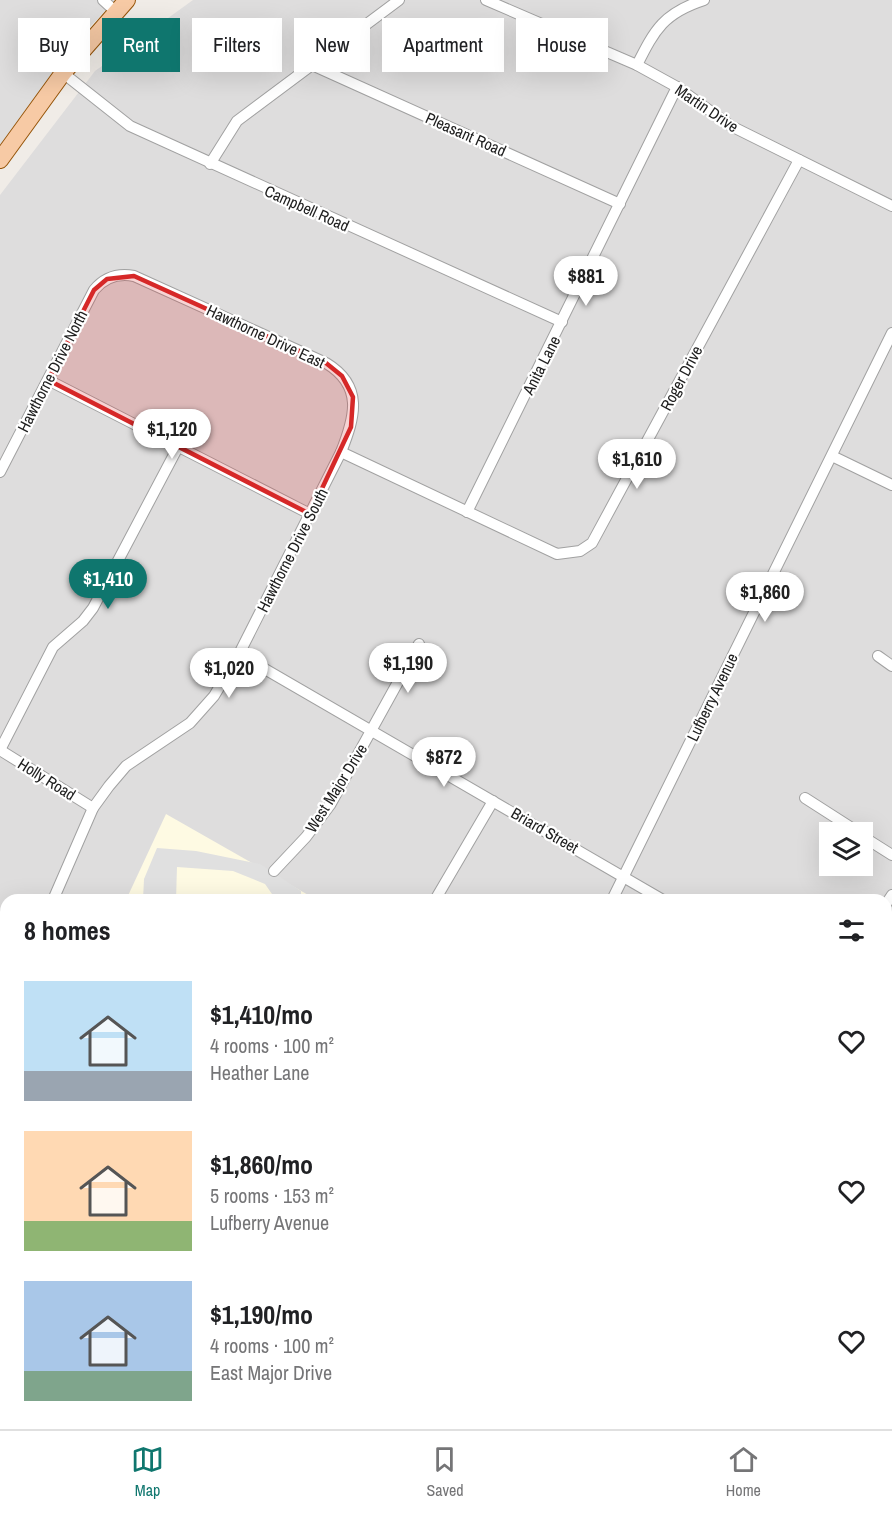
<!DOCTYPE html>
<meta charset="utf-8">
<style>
:root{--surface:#fff;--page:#f6f6f6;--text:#202124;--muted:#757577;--line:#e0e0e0;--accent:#0f766e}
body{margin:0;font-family:"Archivo Narrow",sans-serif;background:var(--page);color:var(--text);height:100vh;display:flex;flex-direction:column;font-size:22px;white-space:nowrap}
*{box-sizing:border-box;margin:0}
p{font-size:20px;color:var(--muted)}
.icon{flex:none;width:33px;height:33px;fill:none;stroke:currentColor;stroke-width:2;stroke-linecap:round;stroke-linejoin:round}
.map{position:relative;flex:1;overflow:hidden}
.side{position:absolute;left:0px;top:894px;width:892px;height:536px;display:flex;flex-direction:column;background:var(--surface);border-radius:18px 18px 0 0;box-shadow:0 6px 24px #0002}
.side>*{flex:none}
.top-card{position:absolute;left:18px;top:18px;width:856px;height:54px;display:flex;gap:12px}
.fabs{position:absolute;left:819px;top:822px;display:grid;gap:12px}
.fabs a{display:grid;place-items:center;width:54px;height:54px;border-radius:0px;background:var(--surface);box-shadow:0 6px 24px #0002;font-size:30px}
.price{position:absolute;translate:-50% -51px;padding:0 14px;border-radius:21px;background:#fff;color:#222;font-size:20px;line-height:39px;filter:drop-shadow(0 2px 3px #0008)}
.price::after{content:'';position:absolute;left:50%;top:36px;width:18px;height:14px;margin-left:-9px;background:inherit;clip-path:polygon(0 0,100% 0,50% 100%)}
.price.active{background:var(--accent);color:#fff}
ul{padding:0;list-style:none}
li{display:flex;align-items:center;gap:18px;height:150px;padding:0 24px}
li span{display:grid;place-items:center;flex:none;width:168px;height:120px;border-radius:0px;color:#555}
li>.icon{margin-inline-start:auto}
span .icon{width:72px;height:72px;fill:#fffc;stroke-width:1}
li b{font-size:26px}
h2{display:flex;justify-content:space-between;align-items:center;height:72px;padding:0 24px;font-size:26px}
.pill{padding:0 21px;border-radius:0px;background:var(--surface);box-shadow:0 6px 24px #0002;font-size:21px;line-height:54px}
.pill.active{background:var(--accent);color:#fff}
.dock{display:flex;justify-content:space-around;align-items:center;height:84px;border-top:2px solid var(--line);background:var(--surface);font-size:16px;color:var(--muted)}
.dock a{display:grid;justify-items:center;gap:3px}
.dock .active{color:var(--accent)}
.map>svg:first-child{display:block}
</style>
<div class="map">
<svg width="892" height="1429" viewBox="0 0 892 1429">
<rect width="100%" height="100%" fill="#f0ece7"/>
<g fill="#dedddd" fill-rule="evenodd">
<path d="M0 0H116L73 44 13 127 0 150Z"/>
<path d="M193 0H892V1429H180L175 1424H886V900H6V1229L0 1223V195L95 71ZM830 832H862V866H830Z"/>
</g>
<path fill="#f0d8da" d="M0 1223 6 1229V1424H175L180 1429H0Z"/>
<path fill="#fefae3" d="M166 814 317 900H126Z"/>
<g fill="#e0e0e0">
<path d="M157 848 196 851 260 864 301 891V900H272V894L265 884 233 871 177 867 176 900H143L144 879Z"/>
<path d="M0 1228 6 1234V1335L0 1328Z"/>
<path d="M80 1424H200L193 1429H85Z"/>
</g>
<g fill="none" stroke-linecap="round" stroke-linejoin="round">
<defs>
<g id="minor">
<path d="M103 0 115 11"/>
<path d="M486 0 637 65 677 87 731 126 892 206"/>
<path d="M312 65 620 204"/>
<path d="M637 65C655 29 664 13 704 0"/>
<path d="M63 73 130 126 562 322"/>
<path d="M210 164 237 121 399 0"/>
<path d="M48 380 310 514"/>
<path d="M341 452 557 554 580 551 592 543 799 160"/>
<path d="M832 456 892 485"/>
<path d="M0 472 94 290C104 278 118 273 134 276L326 363C364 386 355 417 341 452L239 654 214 696 190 723 126 766 109 786 93 808 53 900"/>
<path d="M467 512 677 87"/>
<path d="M239 654 663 900"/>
<path d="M878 656 892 666"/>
<path d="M0 750 53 647 83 621 93 608 178 447"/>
<path d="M0 750 93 808"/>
<path d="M805 798 858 832"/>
<path d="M862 836 892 855"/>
<path d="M274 871 306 837 330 805 419 644"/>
<path d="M435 900 493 801"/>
<path d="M612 900 892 333"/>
<path d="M886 904 892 895"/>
<path d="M0 957H6"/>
<path d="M886 1041 892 1045"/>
<path d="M886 1190 892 1182"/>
<path d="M605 1424 613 1429"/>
<path d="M348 1429 351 1424"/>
<path d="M540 1429 543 1424"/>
<path d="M729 1429 732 1424"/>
</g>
<g id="secondary">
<path d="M0 1197 6 1203"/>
<path d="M203 1424 208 1429"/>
</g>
<path id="primary" d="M0 160 63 73 127 0"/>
</defs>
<use href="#minor" stroke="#a1a1a1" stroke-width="12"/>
<use href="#secondary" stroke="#74720b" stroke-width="16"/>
<use href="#primary" stroke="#955408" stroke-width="18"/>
<use href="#minor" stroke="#fff" stroke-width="10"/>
<use href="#secondary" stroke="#f7f3bf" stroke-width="15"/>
<use href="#primary" stroke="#f7caa5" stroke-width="16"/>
</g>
<path fill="#d62828" fill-opacity="0.2" stroke="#d62828" stroke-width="4.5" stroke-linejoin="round" d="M134 276 326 363 342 376 353 397 351 427 310 514 48 380 94 290 107 279Z"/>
<g text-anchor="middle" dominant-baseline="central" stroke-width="4.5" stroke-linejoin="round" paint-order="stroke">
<g font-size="16" fill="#202020" stroke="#fff">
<text transform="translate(707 108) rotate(34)">Martin Drive</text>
<text transform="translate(466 134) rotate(24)">Pleasant Road</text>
<text transform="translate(307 208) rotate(24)">Campbell Road</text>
<text transform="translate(266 336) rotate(25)">Hawthorne Drive East</text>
<text transform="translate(541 365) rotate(-63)">Anita Lane</text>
<text transform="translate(52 371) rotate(-63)">Hawthorne Drive North</text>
<text transform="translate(681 378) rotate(-62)">Roger Drive</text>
<text transform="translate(292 550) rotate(-63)">Hawthorne Drive South</text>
<text transform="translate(712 697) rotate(-64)">Lufberry Avenue</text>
<text transform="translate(47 779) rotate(32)">Holly Road</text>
<text transform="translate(336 788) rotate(-58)">West Major Drive</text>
<text transform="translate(545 830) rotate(30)">Briard Street</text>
</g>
</g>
</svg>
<div class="fabs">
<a><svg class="icon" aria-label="layers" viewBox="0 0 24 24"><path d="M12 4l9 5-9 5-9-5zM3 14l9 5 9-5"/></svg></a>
</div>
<b class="price" style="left:586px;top:307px">$881</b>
<b class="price" style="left:172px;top:460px">$1,120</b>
<b class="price" style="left:637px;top:490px">$1,610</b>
<b class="price active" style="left:108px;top:610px">$1,410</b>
<b class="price" style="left:765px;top:623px">$1,860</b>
<b class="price" style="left:408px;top:694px">$1,190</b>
<b class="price" style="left:229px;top:699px">$1,020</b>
<b class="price" style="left:444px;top:788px">$872</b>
<div class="top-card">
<a class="pill">Buy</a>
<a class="pill active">Rent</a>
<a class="pill">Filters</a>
<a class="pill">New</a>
<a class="pill">Apartment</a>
<a class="pill">House</a>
</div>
<section class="side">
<h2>8 homes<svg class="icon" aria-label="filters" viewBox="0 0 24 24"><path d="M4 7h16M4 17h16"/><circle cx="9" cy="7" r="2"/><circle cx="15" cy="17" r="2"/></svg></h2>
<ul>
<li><span style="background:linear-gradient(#bfe0f5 75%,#9aa5b1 0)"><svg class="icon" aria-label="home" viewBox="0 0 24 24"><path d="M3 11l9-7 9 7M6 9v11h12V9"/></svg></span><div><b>$1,410/mo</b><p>4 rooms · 100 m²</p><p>Heather Lane</p></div><svg class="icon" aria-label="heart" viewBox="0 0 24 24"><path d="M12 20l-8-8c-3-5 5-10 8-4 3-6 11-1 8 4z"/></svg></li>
<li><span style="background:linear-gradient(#ffd9b3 75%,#8fb573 0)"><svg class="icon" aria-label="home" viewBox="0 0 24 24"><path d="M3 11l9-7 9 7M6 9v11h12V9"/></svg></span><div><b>$1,860/mo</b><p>5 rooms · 153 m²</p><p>Lufberry Avenue</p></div><svg class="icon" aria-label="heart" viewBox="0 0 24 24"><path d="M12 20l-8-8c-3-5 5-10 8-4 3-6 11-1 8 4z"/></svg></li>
<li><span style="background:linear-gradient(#a9c7e8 75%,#7fa58c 0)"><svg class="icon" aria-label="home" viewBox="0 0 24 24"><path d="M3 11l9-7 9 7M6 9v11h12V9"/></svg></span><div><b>$1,190/mo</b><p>4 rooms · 100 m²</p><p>East Major Drive</p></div><svg class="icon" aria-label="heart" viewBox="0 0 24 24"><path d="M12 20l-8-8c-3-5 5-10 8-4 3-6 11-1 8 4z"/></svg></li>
</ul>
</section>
</div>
<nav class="dock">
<a class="active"><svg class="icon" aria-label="map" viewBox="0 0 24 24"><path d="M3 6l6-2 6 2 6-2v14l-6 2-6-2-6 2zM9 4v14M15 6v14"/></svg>Map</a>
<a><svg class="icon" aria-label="saved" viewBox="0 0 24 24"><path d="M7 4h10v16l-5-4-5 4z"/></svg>Saved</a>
<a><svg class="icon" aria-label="home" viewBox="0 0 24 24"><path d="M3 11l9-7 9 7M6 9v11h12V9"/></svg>Home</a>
</nav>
